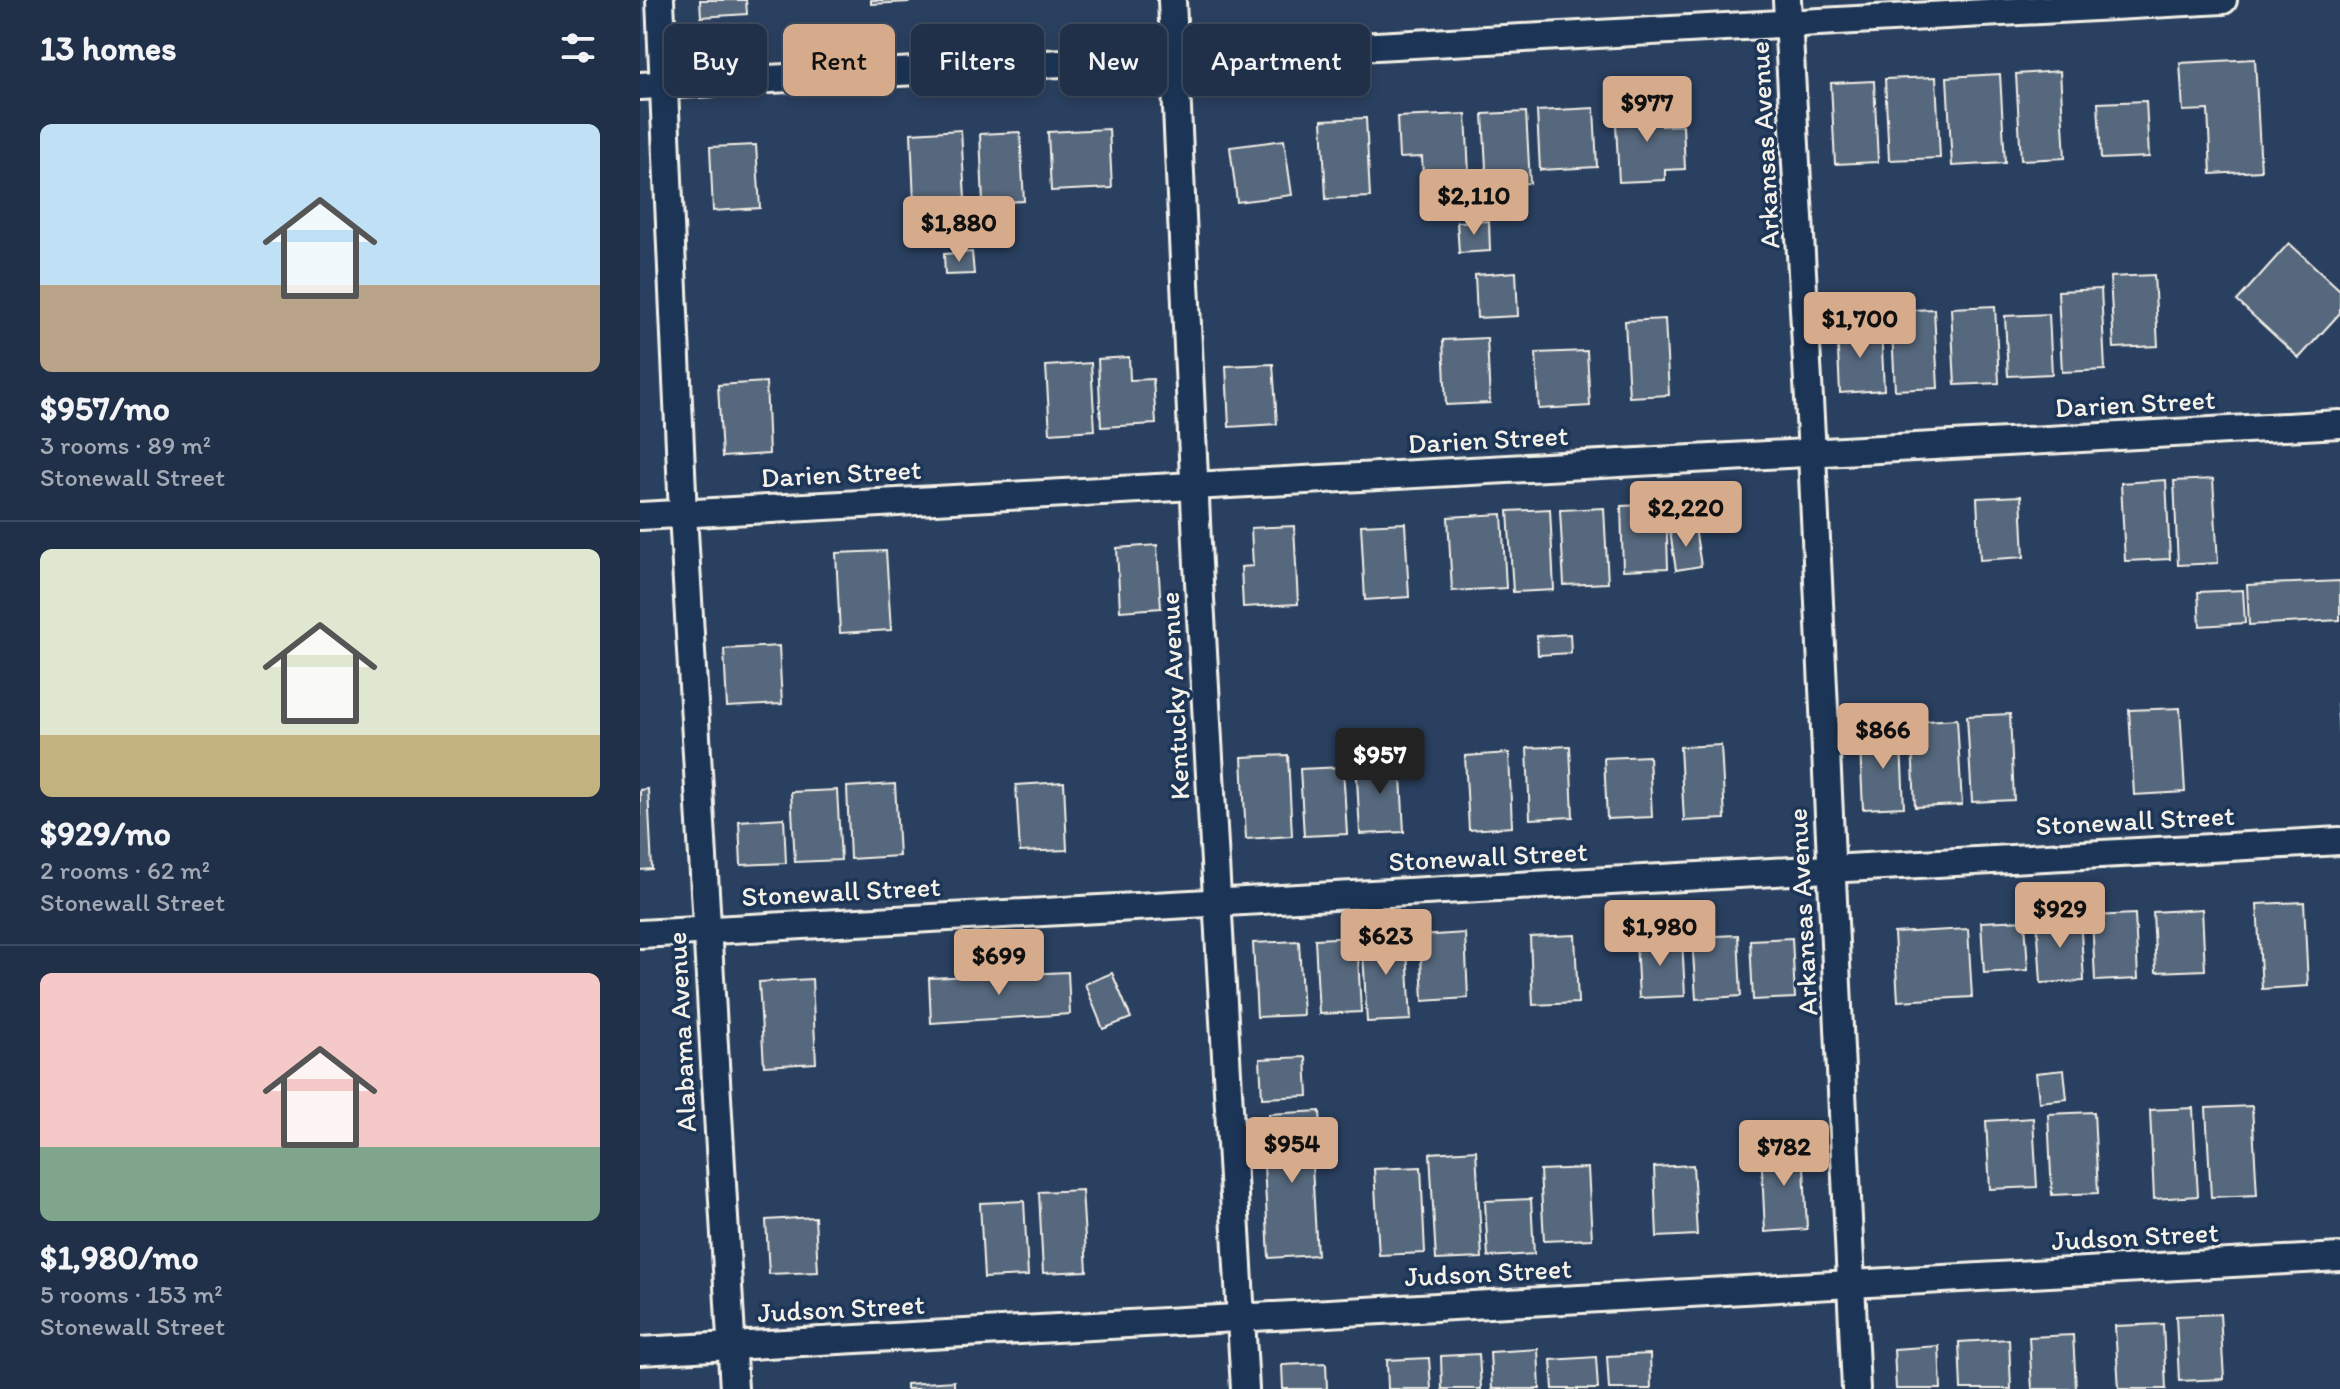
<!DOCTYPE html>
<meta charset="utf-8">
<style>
:root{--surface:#203048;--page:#2d3c52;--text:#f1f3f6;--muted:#a2a9b4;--line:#3d4b60;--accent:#d6ab8b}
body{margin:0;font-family:Itim,sans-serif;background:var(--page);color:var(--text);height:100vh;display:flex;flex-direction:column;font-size:30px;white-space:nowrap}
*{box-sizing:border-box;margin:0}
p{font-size:26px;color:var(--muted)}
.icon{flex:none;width:44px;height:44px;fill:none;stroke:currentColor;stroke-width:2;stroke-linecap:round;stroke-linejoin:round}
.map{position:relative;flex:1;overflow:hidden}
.panel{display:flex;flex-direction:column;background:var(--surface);width:640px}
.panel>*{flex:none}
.hud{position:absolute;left:24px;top:24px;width:760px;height:72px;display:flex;gap:16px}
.price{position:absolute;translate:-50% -68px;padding:0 18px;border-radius:8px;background:var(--accent);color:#111;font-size:26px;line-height:52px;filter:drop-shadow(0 2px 4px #0008)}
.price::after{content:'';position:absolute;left:50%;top:48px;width:24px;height:18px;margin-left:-12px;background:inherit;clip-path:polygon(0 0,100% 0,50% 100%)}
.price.current{background:#222;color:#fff}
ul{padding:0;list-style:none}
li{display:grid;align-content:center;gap:16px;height:424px;padding:0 40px}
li+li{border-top:2px solid var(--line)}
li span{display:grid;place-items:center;height:248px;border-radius:12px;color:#555}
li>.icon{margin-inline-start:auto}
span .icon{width:144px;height:144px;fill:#fffc;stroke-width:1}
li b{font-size:34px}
h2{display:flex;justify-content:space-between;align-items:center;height:96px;padding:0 40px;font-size:34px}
.pill{padding:0 28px;border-radius:12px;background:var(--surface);box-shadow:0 4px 12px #0003,0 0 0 2px var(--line);font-size:28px;line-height:72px}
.pill.current{background:var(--accent);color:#111}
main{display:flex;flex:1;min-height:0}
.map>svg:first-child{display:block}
</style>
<main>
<section class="panel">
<h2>13 homes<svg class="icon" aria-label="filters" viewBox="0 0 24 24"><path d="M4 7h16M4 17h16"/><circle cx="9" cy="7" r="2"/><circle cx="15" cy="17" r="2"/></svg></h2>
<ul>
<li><span style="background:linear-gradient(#bfe0f5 65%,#b9a48a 0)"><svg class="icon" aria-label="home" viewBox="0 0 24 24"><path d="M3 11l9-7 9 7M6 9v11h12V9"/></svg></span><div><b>$957/mo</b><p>3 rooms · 89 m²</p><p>Stonewall Street</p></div></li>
<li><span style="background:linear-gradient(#dfe7d0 75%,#c2b280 0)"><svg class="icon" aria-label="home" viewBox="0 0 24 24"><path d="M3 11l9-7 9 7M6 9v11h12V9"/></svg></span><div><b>$929/mo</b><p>2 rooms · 62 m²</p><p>Stonewall Street</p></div></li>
<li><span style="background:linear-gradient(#f6c9c9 70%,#7fa58c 0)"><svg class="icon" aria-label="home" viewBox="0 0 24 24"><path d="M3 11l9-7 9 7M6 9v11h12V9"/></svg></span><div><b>$1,980/mo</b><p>5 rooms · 153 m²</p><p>Stonewall Street</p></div></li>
</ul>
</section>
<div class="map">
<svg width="1700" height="1389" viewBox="0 0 1700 1389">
<rect width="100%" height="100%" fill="#2a4060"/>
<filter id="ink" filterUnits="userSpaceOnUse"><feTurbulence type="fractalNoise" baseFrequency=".0125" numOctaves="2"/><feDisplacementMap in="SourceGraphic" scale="16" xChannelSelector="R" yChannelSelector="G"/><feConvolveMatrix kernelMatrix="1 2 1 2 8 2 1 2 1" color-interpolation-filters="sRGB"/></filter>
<g filter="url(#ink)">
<g fill="#56677d" stroke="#f4f1e8" stroke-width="2">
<path d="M60 0H106L107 14 61 17Z"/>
<path d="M231 0H270V2L231 4Z"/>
<path d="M1615 59 1621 171 1571 174 1568 110 1543 111 1540 63Z"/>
<path d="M1420 71 1425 158 1381 160 1376 74Z"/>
<path d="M1360 74 1365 163 1312 166 1307 77Z"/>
<path d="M1296 77 1300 158 1249 160 1245 79Z"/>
<path d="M1234 81 1238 162 1195 164 1191 83Z"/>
<path d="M1506 101 1509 157 1461 159 1458 103Z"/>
<path d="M1021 103 1022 126 1043 125 1045 169 1025 170V180L979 182 975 105Z"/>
<path d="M954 108 957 167 900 170 897 111Z"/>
<path d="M886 112 890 183 847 185 843 114Z"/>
<path d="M826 114 830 194 784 196 782 157 759 158 757 117Z"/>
<path d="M726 118 730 197 686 199 682 120Z"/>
<path d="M469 129 472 188 411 191 408 132Z"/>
<path d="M321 130 325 199 274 202 271 133Z"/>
<path d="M380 132 384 201 343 203 340 134Z"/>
<path d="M644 140 652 195 597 202 590 147Z"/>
<path d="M116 145 120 208 73 211 70 147Z"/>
<path d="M849 221 850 251 819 253 817 222Z"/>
<path d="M1649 243 1700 290V313L1659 358 1597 301Z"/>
<path d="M332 252 334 274 305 275 304 254Z"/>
<path d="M876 272 878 316 837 318 835 275Z"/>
<path d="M1514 275 1518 346 1474 348 1470 277Z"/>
<path d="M1461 289 1465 370 1422 372 1418 291Z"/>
<path d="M1355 306 1359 383 1315 385 1311 308Z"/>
<path d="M1294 309 1298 388 1255 390 1251 311Z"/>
<path d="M1409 314 1412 374 1368 376 1365 316Z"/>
<path d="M1025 319 1029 395 989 397 985 321Z"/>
<path d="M1241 327 1244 390 1200 393 1197 330Z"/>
<path d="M847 338 850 403 806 405 803 340Z"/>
<path d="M947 351 950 406 899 409 896 353Z"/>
<path d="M489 357 490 380 513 379 516 424 461 427 458 359Z"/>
<path d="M451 363 455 430 410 433 406 366Z"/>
<path d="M633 364 637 424 589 427 586 366Z"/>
<path d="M126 382 129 454 82 457 78 385Z"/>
<path d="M1573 479 1578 563 1538 565 1534 481Z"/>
<path d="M1526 480 1530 559 1485 561 1481 483Z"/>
<path d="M1381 496 1384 557 1340 560 1337 498Z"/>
<path d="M1026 504 1028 568 983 570 981 506Z"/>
<path d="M964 508 968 583 924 585 920 510Z"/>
<path d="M910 509 914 590 873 592 868 511Z"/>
<path d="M862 514 866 588 812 591 808 517Z"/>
<path d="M765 523 769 597 725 600 721 525Z"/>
<path d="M654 526 658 604 603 607 601 567 613 566 611 528Z"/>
<path d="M1055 528 1061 566 1036 570 1030 532Z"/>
<path d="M517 545 521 608 480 611 477 548Z"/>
<path d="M246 551 251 630 200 633 196 553Z"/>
<path d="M1700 581V620L1609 625 1607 585Z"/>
<path d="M1603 590 1605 623 1560 626 1558 592Z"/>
<path d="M930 634 931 653 898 655 897 636Z"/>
<path d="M139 646 142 704 87 707 84 649Z"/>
<path d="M1700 703V753L1697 704Z"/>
<path d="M1540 708 1545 792 1494 795 1489 710Z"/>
<path d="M1370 714 1374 800 1332 802 1327 716Z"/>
<path d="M1317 719 1322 805 1275 807 1271 722Z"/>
<path d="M1260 724 1264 807 1223 809 1220 746 1241 745 1240 725Z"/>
<path d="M1081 745 1085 819 1044 821 1040 747Z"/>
<path d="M930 746 933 817 890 819 887 748Z"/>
<path d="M869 753 872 827 829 830 825 756Z"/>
<path d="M648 755 652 836 606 839 602 757Z"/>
<path d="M1009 756 1012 817 967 819 964 758Z"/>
<path d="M760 758 764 832 720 834 716 760Z"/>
<path d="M703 767 707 834 664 836 660 769Z"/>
<path d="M424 782 427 850 380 852 376 785Z"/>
<path d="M255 784 259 856 210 859 207 787Z"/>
<path d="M8 789 12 869 0 870V790Z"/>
<path d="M197 790 201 860 155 862 151 792Z"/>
<path d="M144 818 146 863 101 865 99 821Z"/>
<path d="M1664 902 1668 986 1622 989 1617 904Z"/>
<path d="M1562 909 1565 970 1516 972 1513 912Z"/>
<path d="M1495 914 1498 979 1455 981 1452 916Z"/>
<path d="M1440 916 1444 981 1401 983 1397 918Z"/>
<path d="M1385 920 1388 970 1344 973 1341 922Z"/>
<path d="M1328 929 1332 997 1258 1001 1254 933Z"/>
<path d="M766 932 771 1020 727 1022 722 934Z"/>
<path d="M825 933 828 998 783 1001 780 936Z"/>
<path d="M935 935 938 1003 893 1005 890 937Z"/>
<path d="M1098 935 1101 996 1056 999 1052 937Z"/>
<path d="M717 937 721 1012 679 1014 675 939Z"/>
<path d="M1042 938 1045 996 999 998 996 940Z"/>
<path d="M1152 938 1155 998 1113 1000 1110 940Z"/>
<path d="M659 941 663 1015 617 1017 613 943Z"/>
<path d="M428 972 430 1014 291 1023 289 978Z"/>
<path d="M472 973 491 1018 463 1029 445 984Z"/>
<path d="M172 979 176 1063 124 1066 119 982Z"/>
<path d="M666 1057 668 1096 622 1098 620 1059Z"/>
<path d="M1424 1070 1427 1099 1399 1102 1396 1073Z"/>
<path d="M1612 1106 1617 1195 1571 1197 1566 1108Z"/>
<path d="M1553 1108 1558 1196 1514 1199 1510 1110Z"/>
<path d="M680 1111 682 1148H671L677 1255 629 1258 624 1165 645 1164 644 1145 630 1146 629 1114Z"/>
<path d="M1454 1112 1458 1193 1412 1195 1408 1114Z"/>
<path d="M1393 1118 1397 1187 1350 1189 1346 1121Z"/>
<path d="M1163 1145 1167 1229 1125 1232 1121 1148Z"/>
<path d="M836 1150 842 1258 796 1260 790 1153Z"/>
<path d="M1053 1165 1057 1235 1017 1237 1014 1167Z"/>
<path d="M781 1167 785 1253 739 1255 734 1169Z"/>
<path d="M948 1168 952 1239 904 1241 900 1170Z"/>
<path d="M442 1190 447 1271 403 1273 399 1192Z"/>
<path d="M891 1199 894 1254 848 1257 845 1201Z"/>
<path d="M384 1201 388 1276 344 1278 340 1203Z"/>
<path d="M175 1217 178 1272 129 1274 126 1220Z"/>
<path d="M1580 1314 1584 1379 1539 1381 1536 1316Z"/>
<path d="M1523 1324 1526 1389H1479L1475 1326Z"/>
<path d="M1433 1335 1436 1389H1392L1389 1337Z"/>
<path d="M1369 1339 1371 1389H1321L1319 1342Z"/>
<path d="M1299 1346 1301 1389H1256L1254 1349Z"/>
<path d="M898 1349 900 1389H852L850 1352Z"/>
<path d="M839 1354 841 1389H802L801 1356Z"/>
<path d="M1010 1354 1011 1389H969L967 1356Z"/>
<path d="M956 1357 958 1389H913L911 1360Z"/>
<path d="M789 1358 791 1389H748L747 1360Z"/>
<path d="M686 1363 687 1389H643L642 1365Z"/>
<path d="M314 1381V1389H266V1384Z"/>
</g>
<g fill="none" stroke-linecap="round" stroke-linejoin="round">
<defs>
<g id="minor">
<path d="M20 0 43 514 94 1389"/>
<path d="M532 0 558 564 605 1389"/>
<path d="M1147 0 1172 454 1216 1389"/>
<path d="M0 86 1583 0"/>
<path d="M0 516 1700 424"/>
<path d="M0 934 1700 841"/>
<path d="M0 1351 1700 1257"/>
</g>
</defs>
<use href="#minor" stroke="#f4f1e8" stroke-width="32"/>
<use href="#minor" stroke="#1d3557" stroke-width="26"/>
</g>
</g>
<g text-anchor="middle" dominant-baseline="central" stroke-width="7" stroke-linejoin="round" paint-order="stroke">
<g font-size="28" fill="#f4f1e8" stroke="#1d3557">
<text transform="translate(1124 145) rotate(-93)">Arkansas Avenue</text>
<text transform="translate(1495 403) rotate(-3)">Darien Street</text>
<text transform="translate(848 439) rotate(-3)">Darien Street</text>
<text transform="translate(201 473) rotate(-3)">Darien Street</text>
<text transform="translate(534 696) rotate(-93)">Kentucky Avenue</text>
<text transform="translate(1495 820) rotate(-3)">Stonewall Street</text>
<text transform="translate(848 856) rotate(-3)">Stonewall Street</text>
<text transform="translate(201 891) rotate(-3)">Stonewall Street</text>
<text transform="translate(1162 912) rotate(-93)">Arkansas Avenue</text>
<text transform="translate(41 1032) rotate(-93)">Alabama Avenue</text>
<text transform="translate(1495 1236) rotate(-3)">Judson Street</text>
<text transform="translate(848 1272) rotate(-3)">Judson Street</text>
<text transform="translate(201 1308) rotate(-3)">Judson Street</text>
</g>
</g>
</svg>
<b class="price" style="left:1007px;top:144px">$977</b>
<b class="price" style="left:834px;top:237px">$2,110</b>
<b class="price" style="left:319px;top:264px">$1,880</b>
<b class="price" style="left:1220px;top:360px">$1,700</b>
<b class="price" style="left:1046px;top:549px">$2,220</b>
<b class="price" style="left:1243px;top:771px">$866</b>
<b class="price current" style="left:740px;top:796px">$957</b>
<b class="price" style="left:1420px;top:950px">$929</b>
<b class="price" style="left:1020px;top:968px">$1,980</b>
<b class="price" style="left:746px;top:977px">$623</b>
<b class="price" style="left:359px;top:997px">$699</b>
<b class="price" style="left:652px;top:1185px">$954</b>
<b class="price" style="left:1144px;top:1188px">$782</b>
<div class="hud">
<a class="pill">Buy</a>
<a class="pill current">Rent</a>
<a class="pill">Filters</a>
<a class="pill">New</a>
<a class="pill">Apartment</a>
</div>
</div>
</main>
